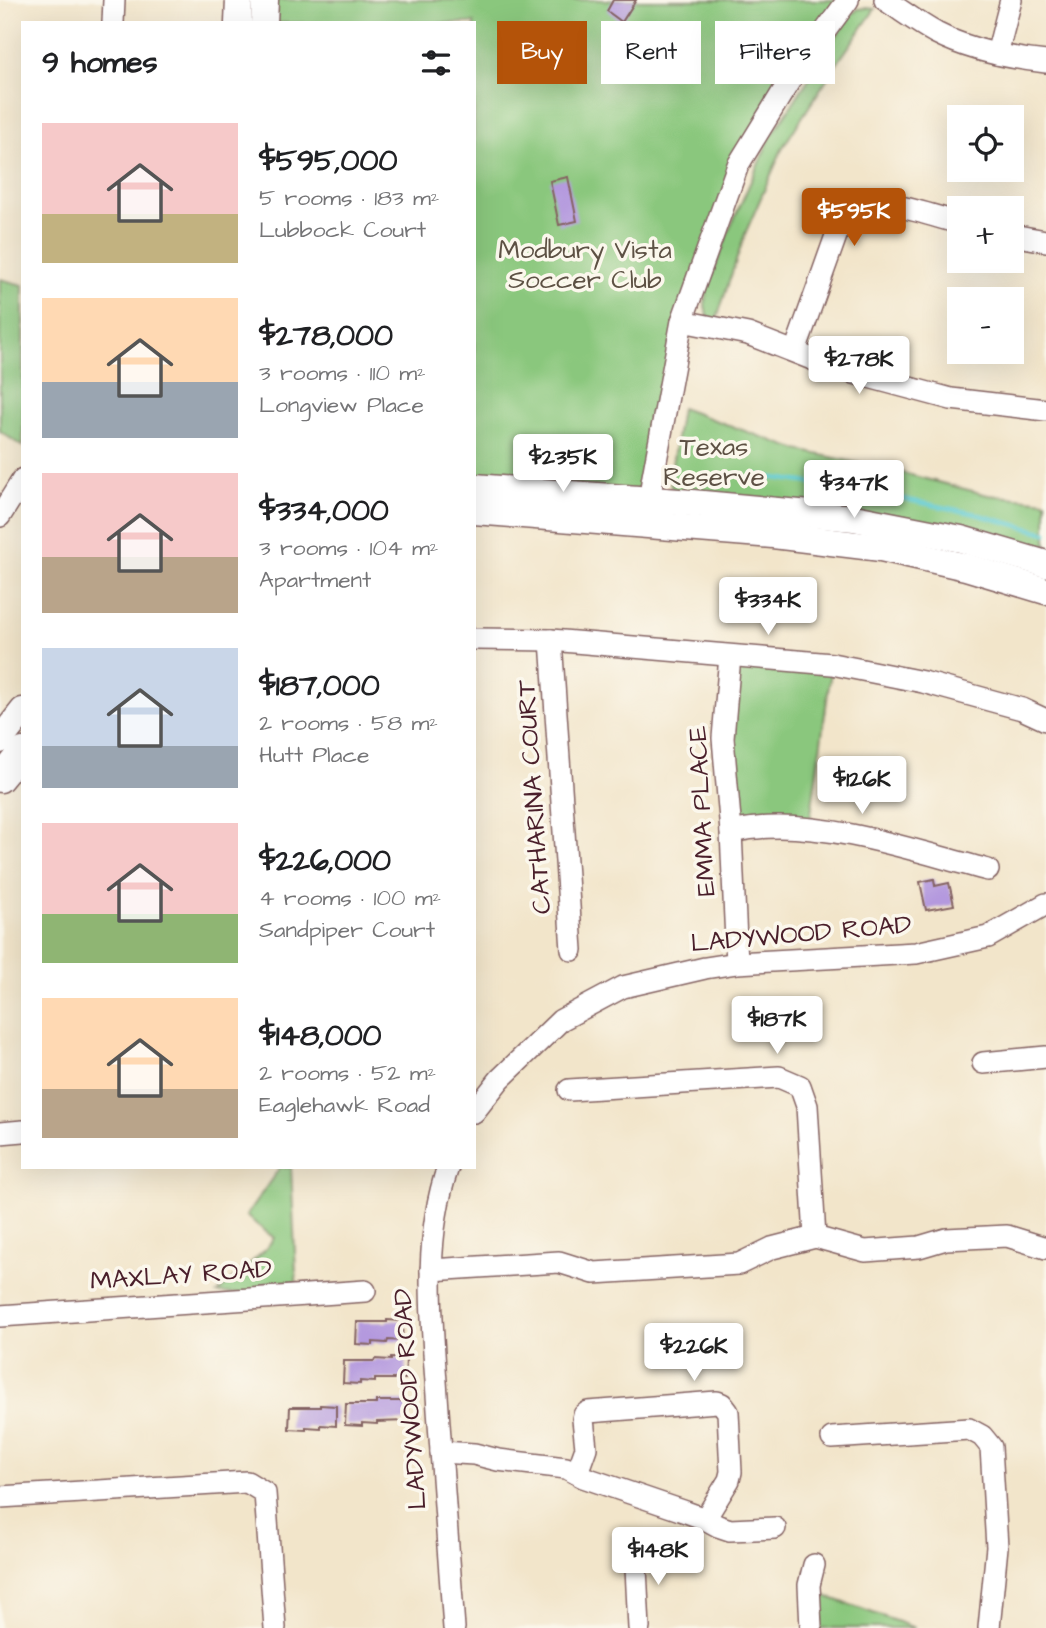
<!DOCTYPE html>
<meta charset="utf-8">
<style>
:root{--surface:#fff;--page:#f6f6f6;--text:#202124;--muted:#757577;--accent:#b45309}
body{margin:0;font-family:"Architects Daughter",sans-serif;background:var(--page);color:var(--text);height:100vh;display:flex;flex-direction:column;font-size:26px;white-space:nowrap}
*{box-sizing:border-box;margin:0}
p{font-size:23px;color:var(--muted)}
.icon{flex:none;width:38px;height:38px;fill:none;stroke:currentColor;stroke-width:2;stroke-linecap:round;stroke-linejoin:round}
.map{position:relative;flex:1;overflow:hidden}
.side{position:absolute;left:21px;top:21px;width:455px;height:1148px;display:flex;flex-direction:column;background:var(--surface);border-radius:0px;box-shadow:0 7px 28px #0002}
.side>*{flex:none}
.top-card{position:absolute;left:497px;top:21px;width:443px;height:63px;display:flex;gap:14px}
.controls{position:absolute;left:947px;top:105px;display:grid;gap:14px}
.controls a{display:grid;place-items:center;width:77px;height:77px;border-radius:0px;background:var(--surface);box-shadow:0 7px 28px #0002;font-size:35px}
.price{position:absolute;translate:-50% -60px;padding:0 16px;border-radius:7px;background:#fff;color:#222;font-size:23px;line-height:46px;filter:drop-shadow(0 2px 4px #0008)}
.price::after{content:'';position:absolute;left:50%;top:42px;width:21px;height:16px;margin-left:-10px;background:inherit;clip-path:polygon(0 0,100% 0,50% 100%)}
.price.selected{background:var(--accent);color:#fff}
ul{padding:0;list-style:none}
li{display:flex;align-items:center;gap:21px;height:175px;padding:0 21px}
li span{display:grid;place-items:center;flex:none;width:196px;height:140px;border-radius:0px;color:#555}
li>.icon{margin-inline-start:auto}
span .icon{width:84px;height:84px;fill:#fffc;stroke-width:1}
li b{font-size:30px}
h2{display:flex;justify-content:space-between;align-items:center;height:84px;padding:0 21px;font-size:30px}
.pill{padding:0 24px;border-radius:0px;background:var(--surface);box-shadow:0 7px 28px #0002;font-size:24px;line-height:63px}
.pill.selected{background:var(--accent);color:#fff}
.map>svg:first-child{display:block}
</style>
<div class="map">
<svg width="1046" height="1628" viewBox="0 0 1046 1628">
<rect width="100%" height="100%" fill="#fbf7ec"/>
<filter id="ink" filterUnits="userSpaceOnUse"><feTurbulence type="fractalNoise" baseFrequency=".0143" numOctaves="2"/><feDisplacementMap in="SourceGraphic" scale="14" xChannelSelector="R" yChannelSelector="G"/><feConvolveMatrix kernelMatrix="1 2 1 2 8 2 1 2 1" color-interpolation-filters="sRGB"/></filter>
<filter id="wash" filterUnits="userSpaceOnUse"><feTurbulence type="fractalNoise" baseFrequency=".00686" numOctaves="4" result="noise"/><feDisplacementMap in="SourceGraphic" scale="28" xChannelSelector="R" yChannelSelector="G"/><feGaussianBlur stdDeviation="1.57" result="paint"/><feColorMatrix in="noise" values="0 0 0 0 0 0 0 0 0 0 0 0 0 0 0 0 0 1.4 0 .05"/><feComposite in="paint" operator="in"/></filter>
<g filter="url(#wash)">
<rect width="100%" height="100%" fill="#f2e5ca"/>
<g fill="#8ac77d" stroke="#6a7354" stroke-width="2">
<path d="M266 0H848L738 165 682 321 650 500 474 487V23H265Z"/>
<path d="M867 8 875 9 834 68 783 147 745 234 715 324 707 315 705 306 706 293 730 228 770 138 850 16 858 9Z"/>
<path d="M0 279 23 285V447L0 431Z"/>
<path d="M681 408 798 450 899 472 988 495 1046 501V557L678 495 671 487 670 477Z"/>
<path d="M730 656 832 664 809 828 731 832Z"/>
<path d="M280 1167H291L297 1295 217 1293 263 1252 274 1238 246 1216Z"/>
<path d="M817 1593 915 1628H819Z"/>
</g>
<g fill="none" stroke-linecap="round" stroke-linejoin="round">
<path stroke="#5cc9cf" stroke-width="4.5" d="M753 475 854 489 972 513 1046 533"/>
</g>
<g id="blocks">
<g fill="#b499de">
<path d="M613 0H636L622 22 607 11Z"/>
<path d="M568 177 577 221 559 225 550 181Z"/>
<path d="M934 879 935 886 949 883 954 905 926 910 920 882Z"/>
<path d="M387 1320 403 1321 402 1341 388 1340 387 1343 373 1342V1345L356 1344 357 1322H387Z"/>
<path d="M391 1358 406 1359 405 1379H375V1382L360 1381V1384L343 1383 344 1361H374L375 1359 391 1360Z"/>
<path d="M376 1401H408L407 1421 377 1422V1424L362 1423V1426L345 1425 346 1404H376Z"/>
<path d="M320 1405 336 1406V1426L321 1425V1428L306 1427V1430L289 1429 290 1407H320Z"/>
</g>
</g>
</g>
<g filter="url(#ink)">
<use href="#blocks" fill-opacity="0" stroke="#856463" stroke-width="2"/>
<g fill="none" stroke-linecap="round" stroke-linejoin="round">
<defs>
<g id="minor">
<path d="M885 0C902 11 918 23 936 33 969 50 1009 58 1046 62"/>
<path d="M113 23 114 0"/>
<path d="M997 54 1011 0"/>
<path d="M1012 235 1046 241"/>
<path d="M682 321 748 334 835 368 951 399 1046 410"/>
<path d="M795 351 842 219C845 215 848 210 853 207 874 194 935 217 959 223"/>
<path d="M648 515 652 482 682 321 738 165 795 72 848 0"/>
<path d="M0 516 23 479"/>
<path d="M474 639 551 640 832 664 923 682 1022 709 1046 720"/>
<path d="M551 640 572 950"/>
<path d="M730 656 723 738 731 832 737 963"/>
<path d="M731 832C739 831 748 828 757 828 830 821 918 852 988 870"/>
<path d="M983 1063 1046 1057"/>
<path d="M569 1090 779 1077 800 1086 807 1106 815 1237"/>
<path d="M474 1112 500 1079 561 1020 623 987 705 968 737 963 916 953 988 937 1046 904"/>
<path d="M0 1133 23 1131"/>
<path d="M448 1167C421 1245 433 1330 438 1410 443 1483 449 1555 454 1628"/>
<path d="M431 1270 559 1262 594 1273 739 1264 772 1248 815 1237 865 1251 919 1247 946 1239 1007 1236 1046 1248"/>
<path d="M0 1316 365 1291"/>
<path d="M832 1438 969 1429 982 1436 991 1447 997 1547 989 1628"/>
<path d="M441 1452 474 1454 498 1460 566 1468 583 1477 686 1512 705 1519 718 1526 730 1530 775 1528"/>
<path d="M577 1473 586 1448 583 1419 584 1415 588 1412 717 1402 722 1404 728 1412 731 1472 729 1480 705 1519"/>
<path d="M0 1497 247 1482 265 1493 275 1628"/>
<path d="M635 1548 639 1628"/>
<path d="M811 1628 809 1585 814 1565"/>
</g>
<g id="major">
<path d="M238 23 239 0"/>
<path d="M264 23 265 0"/>
<path d="M474 487 692 503 854 518 961 539 1046 564"/>
<path d="M474 511 773 535 881 548 966 567 1046 591"/>
<path d="M0 740 23 711"/>
<path d="M0 779 23 751"/>
</g>
</defs>
<use href="#minor" stroke="#856463" stroke-width="24"/>
<use href="#major" stroke="#856463" stroke-width="29"/>
<use href="#minor" stroke="#fff" stroke-width="21"/>
<use href="#major" stroke="#fff" stroke-width="26"/>
</g>
</g>
<g text-anchor="middle" dominant-baseline="central" stroke-width="7" stroke-linejoin="round" paint-order="stroke">
<g font-size="26" fill="#5d5144" stroke="#fbf7ec">
<text x="585" y="250">Modbury Vista<tspan x="585" dy="30">Soccer Club</tspan></text>
<text x="714" y="447">Texas<tspan x="714" dy="30">Reserve</tspan></text>
</g>
<g font-size="26" fill="#4a1f2b" stroke="#fbf7ec">
<text transform="translate(534 797) rotate(-94)">CATHARINA COURT</text>
<text transform="translate(702 811) rotate(-93)">EMMA PLACE</text>
<text transform="translate(801 934) rotate(-5)">LADYWOOD ROAD</text>
<text transform="translate(181 1275) rotate(-4)">MAXLAY ROAD</text>
<text transform="translate(410 1399) rotate(-94)">LADYWOOD ROAD</text>
</g>
</g>
</svg>
<div class="controls">
<a><svg class="icon" aria-label="locate" viewBox="0 0 24 24"><circle cx="12" cy="12" r="6"/><path d="M12 2v4M12 18v4M2 12h4M18 12h4"/></svg></a>
<a>+</a>
<a>−</a>
</div>
<b class="price selected" style="left:854px;top:248px">$595K</b>
<b class="price" style="left:859px;top:396px">$278K</b>
<b class="price" style="left:563px;top:494px">$235K</b>
<b class="price" style="left:854px;top:520px">$347K</b>
<b class="price" style="left:768px;top:637px">$334K</b>
<b class="price" style="left:862px;top:816px">$126K</b>
<b class="price" style="left:777px;top:1056px">$187K</b>
<b class="price" style="left:694px;top:1383px">$226K</b>
<b class="price" style="left:658px;top:1587px">$148K</b>
<div class="top-card">
<a class="pill selected">Buy</a>
<a class="pill">Rent</a>
<a class="pill">Filters</a>
</div>
<section class="side">
<h2>9 homes<svg class="icon" aria-label="filters" viewBox="0 0 24 24"><path d="M4 7h16M4 17h16"/><circle cx="9" cy="7" r="2"/><circle cx="15" cy="17" r="2"/></svg></h2>
<ul>
<li><span style="background:linear-gradient(#f6c9c9 65%,#c2b280 0)"><svg class="icon" aria-label="home" viewBox="0 0 24 24"><path d="M3 11l9-7 9 7M6 9v11h12V9"/></svg></span><div><b>$595,000</b><p>5 rooms · 183 m²</p><p>Lubbock Court</p></div></li>
<li><span style="background:linear-gradient(#ffd9b3 60%,#9aa5b1 0)"><svg class="icon" aria-label="home" viewBox="0 0 24 24"><path d="M3 11l9-7 9 7M6 9v11h12V9"/></svg></span><div><b>$278,000</b><p>3 rooms · 110 m²</p><p>Longview Place</p></div></li>
<li><span style="background:linear-gradient(#f6c9c9 60%,#b9a48a 0)"><svg class="icon" aria-label="home" viewBox="0 0 24 24"><path d="M3 11l9-7 9 7M6 9v11h12V9"/></svg></span><div><b>$334,000</b><p>3 rooms · 104 m²</p><p>Apartment</p></div></li>
<li><span style="background:linear-gradient(#c9d6e8 70%,#9aa5b1 0)"><svg class="icon" aria-label="home" viewBox="0 0 24 24"><path d="M3 11l9-7 9 7M6 9v11h12V9"/></svg></span><div><b>$187,000</b><p>2 rooms · 58 m²</p><p>Hutt Place</p></div></li>
<li><span style="background:linear-gradient(#f6c9c9 65%,#8fb573 0)"><svg class="icon" aria-label="home" viewBox="0 0 24 24"><path d="M3 11l9-7 9 7M6 9v11h12V9"/></svg></span><div><b>$226,000</b><p>4 rooms · 100 m²</p><p>Sandpiper Court</p></div></li>
<li><span style="background:linear-gradient(#ffd9b3 65%,#b9a48a 0)"><svg class="icon" aria-label="home" viewBox="0 0 24 24"><path d="M3 11l9-7 9 7M6 9v11h12V9"/></svg></span><div><b>$148,000</b><p>2 rooms · 52 m²</p><p>Eaglehawk Road</p></div></li>
</ul>
</section>
</div>
